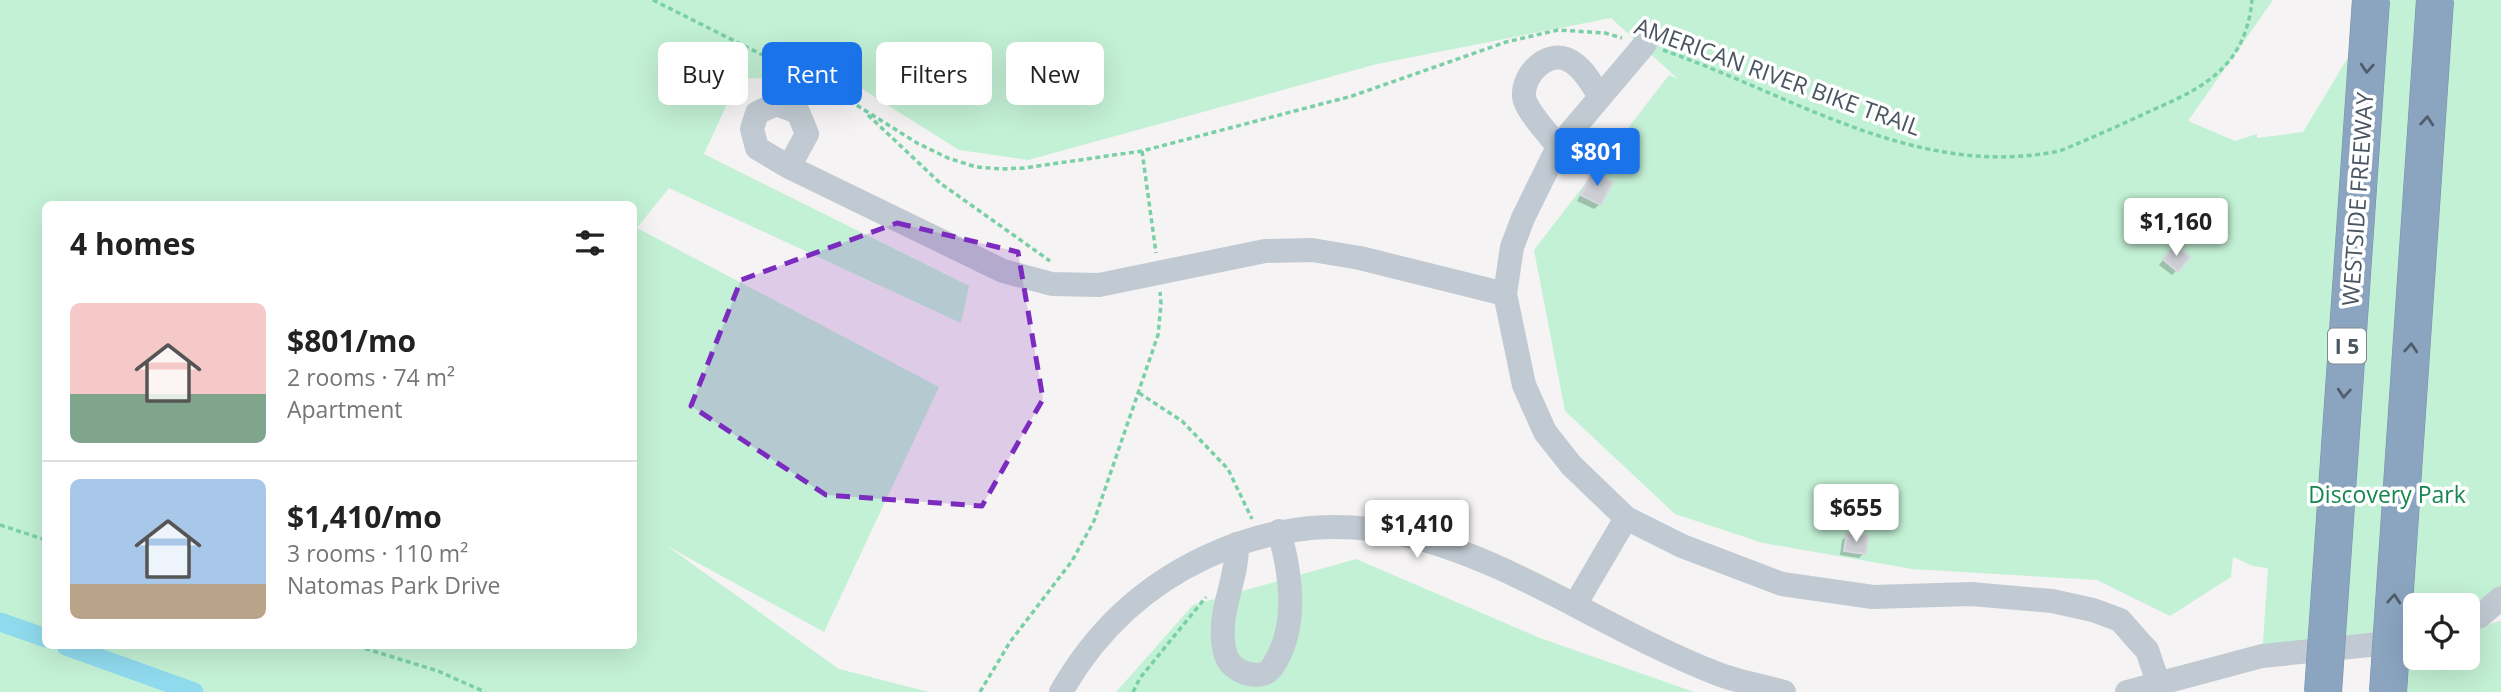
<!DOCTYPE html>
<meta charset="utf-8">
<style>
:root{--surface:#fff;--page:#f6f6f6;--text:#222;--muted:#767676;--line:#e0e0e0;--accent:#1a73e8}
body{margin:0;font-family:"Open Sans",sans-serif;background:var(--page);color:var(--text);height:100vh;display:flex;flex-direction:column;font-size:26px;white-space:nowrap}
*{box-sizing:border-box;margin:0}
p{font-size:23px;color:var(--muted)}
.icon{flex:none;width:38px;height:38px;fill:none;stroke:currentColor;stroke-width:2;stroke-linecap:round;stroke-linejoin:round}
.map{position:relative;flex:1;overflow:hidden}
.panel{position:absolute;left:42px;top:201px;width:595px;height:448px;display:flex;flex-direction:column;background:var(--surface);border-radius:10px;box-shadow:0 7px 28px #0002}
.panel>*{flex:none}
.top-card{position:absolute;left:658px;top:42px;width:665px;height:63px;display:flex;gap:14px}
.controls{position:absolute;left:2403px;top:593px;display:grid;gap:14px}
.controls a{display:grid;place-items:center;width:77px;height:77px;border-radius:10px;background:var(--surface);box-shadow:0 7px 28px #0002;font-size:35px}
.price{position:absolute;translate:-50% -60px;padding:0 16px;border-radius:7px;background:#fff;color:#222;font-size:23px;line-height:46px;filter:drop-shadow(0 2px 4px #0008)}
.price::after{content:'';position:absolute;left:50%;top:42px;width:21px;height:16px;margin-left:-10px;background:inherit;clip-path:polygon(0 0,100% 0,50% 100%)}
.price.active{background:var(--accent);color:#fff}
ul{padding:0;list-style:none}
li{display:flex;align-items:center;gap:21px;height:175px;padding:0 28px}
li+li{border-top:2px solid var(--line)}
li span{display:grid;place-items:center;flex:none;width:196px;height:140px;border-radius:10px;color:#555}
li>.icon{margin-inline-start:auto}
span .icon{width:84px;height:84px;fill:#fffc;stroke-width:1}
li b{font-size:30px}
h2{display:flex;justify-content:space-between;align-items:center;height:84px;padding:0 28px;font-size:30px}
.tag{padding:0 24px;border-radius:10px;background:var(--surface);box-shadow:0 7px 28px #0002;font-size:24px;line-height:63px}
.tag.active{background:var(--accent);color:#fff}
.map>svg:first-child{display:block}
</style>
<div class="map">
<svg width="2501" height="692" viewBox="0 0 2501 692">
<rect width="100%" height="100%" fill="#f5f3f3"/>
<g fill="#c3f1d5" fill-rule="evenodd">
<path d="M0 0H2273L2188 121 2235 141 2257 134V138L2303 132 2349 56 2352 0H2501V609L2468 616V606H2415V626L2262 656 2268 568 2253 566 2233 557 2231 577 2170 616 2097 580 1912 569 1763 543 1675 514 1565 411 1534 250 1669 75 1678 79 1611 18 1377 64 1028 160 959 150 848 80 743 78 727 104 704 154 969 286 961 323 669 188 637 228 939 387 824 632 667 546 839 669 929 692H205L56 649 177 692H0ZM46 205H634V646H46Z"/>
<path d="M1356 559 1540 638 1694 692H1116L1193 605Z"/>
<path d="M2501 621V692H2406L2407 644 2415 642V658H2468V629Z"/>
</g>
<g fill="#0003">
<path d="M1593 174 1610 183 1600 204 1594 209 1577 201 1588 179Z"/>
<path d="M2170 251 2177 270 2172 275 2159 265Z"/>
<path d="M1848 535 1864 553 1859 558 1840 555 1842 540Z"/>
</g>
<g fill="none" stroke-linecap="round" stroke-linejoin="round">
<g stroke="#90daee" stroke-width="19">
<path d="M0 622 46 638"/>
<path d="M66 646 194 692"/>
</g>
</g>
<g fill="#cdcfd5" stroke="#d7d9de" stroke-width="2">
<path d="M1592 172 1613 182 1601 205 1581 195Z"/>
<path d="M2175 244 2190 257 2178 272 2163 259Z"/>
<path d="M1847 533 1868 536 1866 554 1844 551Z"/>
</g>
<g fill="none" stroke-linecap="round" stroke-linejoin="round">
<g stroke="#7ad0a6" stroke-width="3.5" stroke-dasharray="5 3.5" stroke-linecap="butt">
<path d="M653 0 834 91 917 143 948 158 976 167 1002 169 1024 168 1142 151 1352 96 1506 42 1558 30 1605 33 1622 38"/>
<path d="M1663 50C1790 94 1914 178 2054 152 2062 151 2071 146 2079 143 2105 132 2131 120 2157 108 2210 85 2246 62 2252 0"/>
<path d="M868 115 940 183 1050 261"/>
<path d="M1142 151 1156 253"/>
<path d="M1139 393 1182 421 1228 469 1252 519"/>
<path d="M0 525 46 540"/>
<path d="M357 646 438 671 485 692"/>
<path d="M980 692 1010 642 1072 561 1094 521 1158 335 1161 304 1160 292"/>
<path d="M1133 692 1140 678 1206 597"/>
</g>
<g stroke="#c1cad2" stroke-width="24">
<path d="M1645 44 1558 147 1523 218 1512 247 1505 294 1524 385 1545 432 1571 465 1626 518 1682 546 1782 584 1873 597 1971 594 2052 601 2093 610 2120 620 2142 645 2147 650 2159 685"/>
<path d="M1558 147C1549 134 1526 111 1524 97 1522 73 1550 47 1572 62 1584 69 1592 85 1600 96"/>
<path d="M789 167 807 134 798 112 776 104 757 113 752 129 757 148 789 167 1003 271 1052 284 1099 285 1265 251 1312 250 1360 258 1505 294"/>
<path d="M1237 544C1238 577 1220 607 1223 639 1223 644 1225 655 1228 660 1237 674 1263 682 1273 666 1299 626 1291 574 1279 531"/>
<path d="M1575 605 1626 518"/>
<path d="M2468 620 2480 616 2501 598"/>
<path d="M1061 692C1095 632 1144 586 1206 557 1403 465 1545 607 1718 674 1739 682 1763 686 1784 692"/>
<path d="M2127 692 2262 656 2389 643 2415 636"/>
</g>
<defs>
<g id="highway-bridge">
<path d="M2323 692 2371 0"/>
<path d="M2388 692 2435 0"/>
</g>
</defs>
<use href="#highway-bridge" stroke="#7690ad" stroke-width="38" stroke-linecap="butt"/>
<use href="#highway-bridge" stroke="#8ba5c1" stroke-width="37"/>
</g>
<defs><path id="oneway-chevron" d="M-2-3.5L2.5 0L-2 3.5" fill="none" stroke-width="1.6" stroke-linecap="round" stroke-linejoin="round" transform="scale(1.75)"/></defs>
<g stroke="#505e6b">
<use href="#oneway-chevron" transform="translate(2367 68) rotate(94)"/>
<use href="#oneway-chevron" transform="translate(2427 121) rotate(-86)"/>
<use href="#oneway-chevron" transform="translate(2411 348) rotate(-86)"/>
<use href="#oneway-chevron" transform="translate(2344 393) rotate(94)"/>
<use href="#oneway-chevron" transform="translate(2394 599) rotate(-86)"/>
</g>
<path fill="#7b2cbf" fill-opacity="0.2" stroke="#7b2cbf" stroke-width="5" stroke-dasharray="14 9" stroke-linejoin="round" d="M897 223 1018 252 1043 399 982 506 826 495 691 406 741 280Z"/>
<g text-anchor="middle" dominant-baseline="central" stroke-width="7" stroke-linejoin="round" paint-order="stroke">
<rect fill="#fff" stroke="#808990" stroke-width="2" x="2328" y="328.5" width="38" height="35" rx="5"/>
<g font-size="21" font-weight="bold" fill="#4a5661">
<text x="2347" y="346">I 5</text>
</g>
<g font-size="23" fill="#4a5661" stroke="#fff">
<text transform="translate(1778 76) rotate(20)">AMERICAN RIVER BIKE TRAIL</text>
<text transform="translate(2357 199) rotate(-86)">WESTSIDE FREEWAY</text>
</g>
<g font-size="23" fill="#17864f" stroke="#fff">
<text x="2387" y="494">Discovery Park</text>
</g>
</g>
</svg>
<div class="controls">
<a><svg class="icon" aria-label="locate" viewBox="0 0 24 24"><circle cx="12" cy="12" r="6"/><path d="M12 2v4M12 18v4M2 12h4M18 12h4"/></svg></a>
</div>
<b class="price active" style="left:1597px;top:188px">$801</b>
<b class="price" style="left:2176px;top:258px">$1,160</b>
<b class="price" style="left:1856px;top:544px">$655</b>
<b class="price" style="left:1417px;top:560px">$1,410</b>
<div class="top-card">
<a class="tag">Buy</a>
<a class="tag active">Rent</a>
<a class="tag">Filters</a>
<a class="tag">New</a>
</div>
<section class="panel">
<h2>4 homes<svg class="icon" aria-label="filters" viewBox="0 0 24 24"><path d="M4 7h16M4 17h16"/><circle cx="9" cy="7" r="2"/><circle cx="15" cy="17" r="2"/></svg></h2>
<ul>
<li><span style="background:linear-gradient(#f6c9c9 65%,#7fa58c 0)"><svg class="icon" aria-label="home" viewBox="0 0 24 24"><path d="M3 11l9-7 9 7M6 9v11h12V9"/></svg></span><div><b>$801/mo</b><p>2 rooms · 74 m²</p><p>Apartment</p></div></li>
<li><span style="background:linear-gradient(#a9c7e8 75%,#b9a48a 0)"><svg class="icon" aria-label="home" viewBox="0 0 24 24"><path d="M3 11l9-7 9 7M6 9v11h12V9"/></svg></span><div><b>$1,410/mo</b><p>3 rooms · 110 m²</p><p>Natomas Park Drive</p></div></li>
</ul>
</section>
</div>
